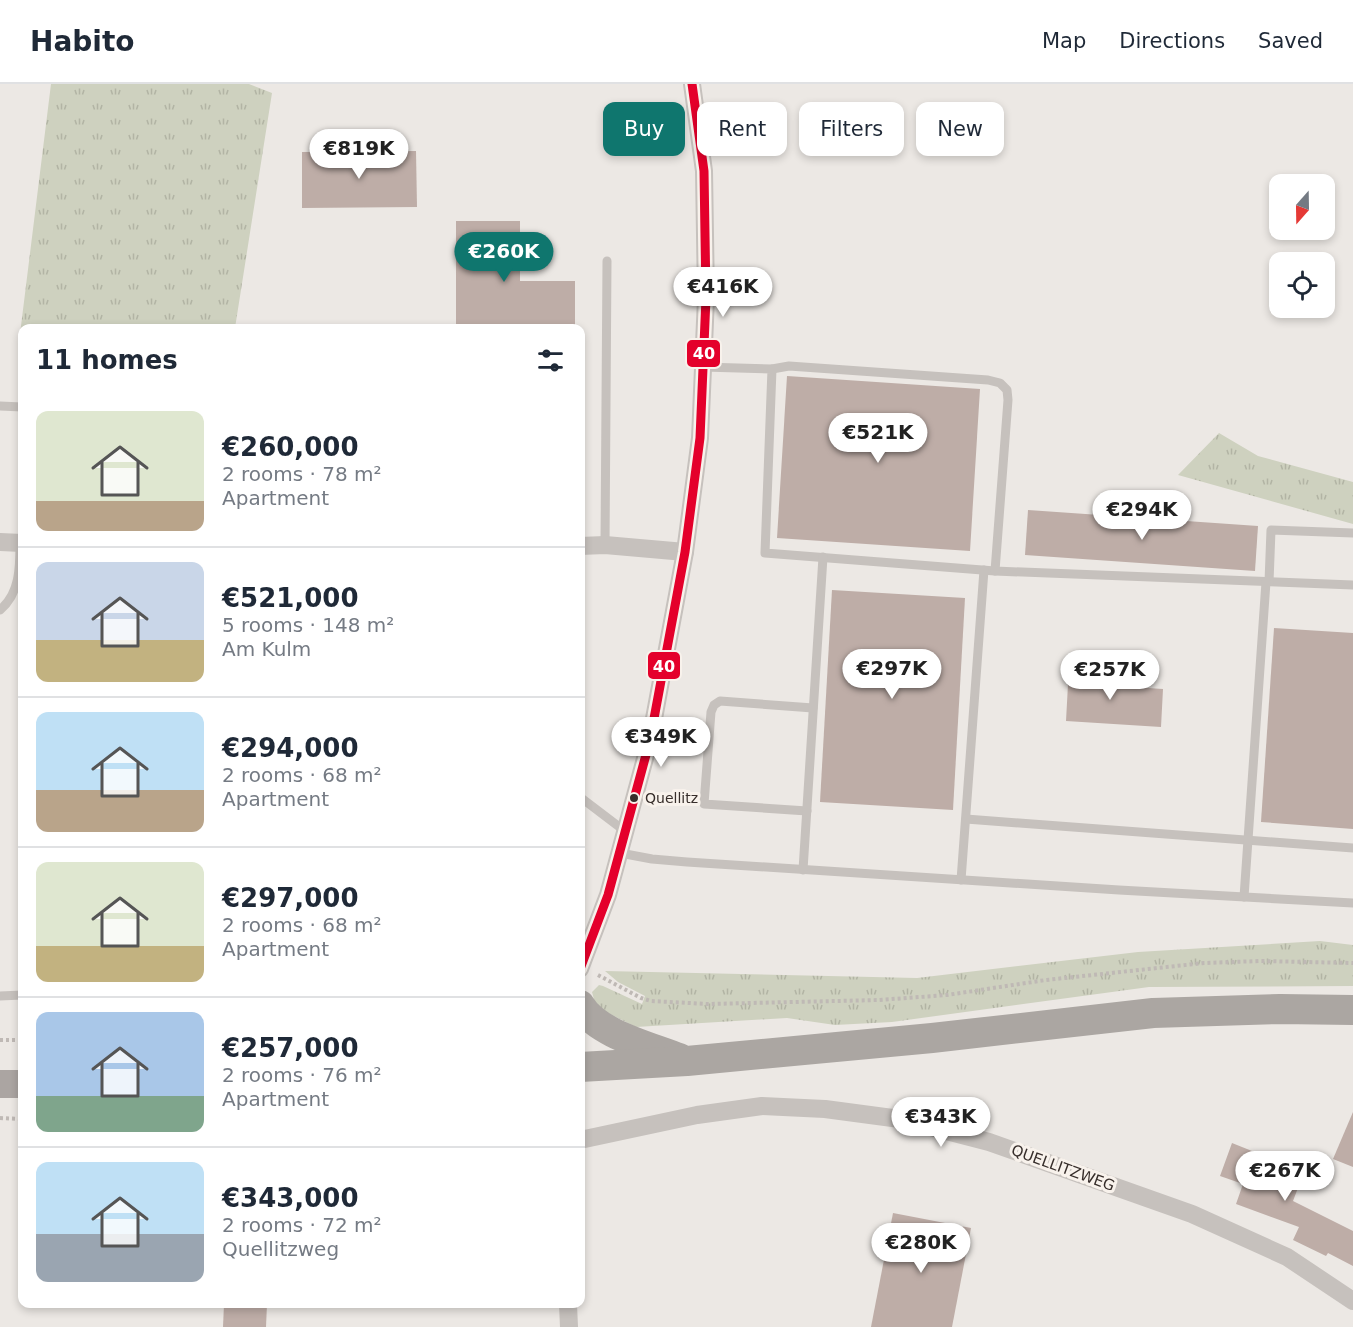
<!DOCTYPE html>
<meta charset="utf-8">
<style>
:root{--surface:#fff;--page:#f6f6f7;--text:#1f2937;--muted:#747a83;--line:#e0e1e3;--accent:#0f766e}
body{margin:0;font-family:"DejaVu Sans",sans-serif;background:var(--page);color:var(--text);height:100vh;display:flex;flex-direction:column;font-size:22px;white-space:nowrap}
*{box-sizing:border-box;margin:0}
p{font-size:20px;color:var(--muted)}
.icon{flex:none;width:33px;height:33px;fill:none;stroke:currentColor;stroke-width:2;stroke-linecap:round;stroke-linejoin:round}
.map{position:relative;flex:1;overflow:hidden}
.side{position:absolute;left:18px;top:240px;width:567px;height:984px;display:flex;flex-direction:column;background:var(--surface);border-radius:12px;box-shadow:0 3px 9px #0003}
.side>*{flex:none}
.guide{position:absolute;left:603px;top:18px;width:570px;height:54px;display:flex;gap:12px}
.needle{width:39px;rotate:200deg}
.buttons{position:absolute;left:1269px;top:90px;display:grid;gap:12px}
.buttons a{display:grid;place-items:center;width:66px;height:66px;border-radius:12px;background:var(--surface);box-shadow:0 3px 9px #0003;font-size:30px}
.price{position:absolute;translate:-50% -51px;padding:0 14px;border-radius:21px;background:#fff;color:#222;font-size:20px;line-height:39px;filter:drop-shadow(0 2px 3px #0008)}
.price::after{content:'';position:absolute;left:50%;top:36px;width:18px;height:14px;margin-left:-9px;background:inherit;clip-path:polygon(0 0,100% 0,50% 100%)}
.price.current{background:var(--accent);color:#fff}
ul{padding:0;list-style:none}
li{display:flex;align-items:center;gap:18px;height:150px;padding:0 18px}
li+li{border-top:2px solid var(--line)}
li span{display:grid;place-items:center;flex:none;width:168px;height:120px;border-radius:12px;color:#555}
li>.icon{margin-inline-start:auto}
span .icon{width:72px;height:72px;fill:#fffc;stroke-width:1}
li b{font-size:26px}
h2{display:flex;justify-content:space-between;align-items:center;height:72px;padding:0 18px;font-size:26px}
.tag{padding:0 21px;border-radius:12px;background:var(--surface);box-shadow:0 3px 9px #0003;font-size:21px;line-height:54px}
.tag.current{background:var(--accent);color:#fff}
header{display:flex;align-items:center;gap:36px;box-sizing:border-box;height:84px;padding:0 30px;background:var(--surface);border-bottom:2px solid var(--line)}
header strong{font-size:28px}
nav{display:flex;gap:33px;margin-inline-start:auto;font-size:21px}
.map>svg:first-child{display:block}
</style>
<header>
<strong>Habito</strong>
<nav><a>Map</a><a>Directions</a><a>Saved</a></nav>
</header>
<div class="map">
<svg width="1353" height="1243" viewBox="0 0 1353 1243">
<defs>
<pattern id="grass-tufts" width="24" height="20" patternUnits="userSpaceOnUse" patternTransform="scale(1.5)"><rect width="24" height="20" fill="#ced1bf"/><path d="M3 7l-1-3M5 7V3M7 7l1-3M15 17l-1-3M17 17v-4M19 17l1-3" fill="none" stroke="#b2b4a4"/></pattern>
</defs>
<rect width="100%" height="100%" fill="#ece8e4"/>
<g fill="url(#grass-tufts)">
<path d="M51 0H249L272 9 235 244H22V259L19 258Z"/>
<path d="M1219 349 1258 372 1353 398V440L1178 391Z"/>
<path d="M1320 857 1353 861V902L1149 903 892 938 835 941 787 934 636 943 596 923 592 908 599 901 603 902 642 920 645 912 618 898 605 887 917 894 1138 868Z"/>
</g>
<g fill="#beada7">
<path d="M416 67 417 123 302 124V68Z"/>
<path d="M456 137H520V197H575V244H456Z"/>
<path d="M787 292 980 305 970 467 777 454Z"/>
<path d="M1028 426 1258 442 1255 487 1025 471Z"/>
<path d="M832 506 965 514 953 726 820 718Z"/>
<path d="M1274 544 1353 549V745L1261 738Z"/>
<path d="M1069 582 1104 584 1103 601 1163 605 1161 643 1066 637Z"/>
<path d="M1353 1028V1083L1333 1075Z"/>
<path d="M1232 1059 1304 1088 1293 1117 1353 1147V1182L1328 1169 1326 1172 1293 1156 1299 1143 1236 1120 1243 1100 1220 1092Z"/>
<path d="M893 1129 971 1144 952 1243H871Z"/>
<path d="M224 1220H267L266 1243H223Z"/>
</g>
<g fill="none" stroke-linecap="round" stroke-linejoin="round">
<g stroke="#bfb9b5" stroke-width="4" stroke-dasharray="3 3" stroke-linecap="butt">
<path d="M598 891 641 914 651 917 708 920 879 916 947 911 1046 896 1204 879 1260 877 1353 879"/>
<path d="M0 956H22"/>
<path d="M0 1034 22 1035"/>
</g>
<g stroke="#c6c1bd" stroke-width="9">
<path d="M703 283 772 285 765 469 995 487 1353 501"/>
<path d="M772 285 789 282 988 296 1000 299 1007 306 1008 316 995 487"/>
<path d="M0 322 22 323"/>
<path d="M605 461 607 177"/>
<path d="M1269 498 1271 446 1353 449"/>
<path d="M0 526C20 509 20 484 20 459"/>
<path d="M580 713 626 748"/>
<path d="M807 727 704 720 711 628 714 621 720 617 813 624"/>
<path d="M966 735 1353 764"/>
<path d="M620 769 652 775 687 778 1119 806 1353 819"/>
<path d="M803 786 823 473"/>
<path d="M961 796 984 486"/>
<path d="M1244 813 1266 498"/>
<path d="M0 912 22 911"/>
</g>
<g stroke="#c6c1bd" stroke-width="18">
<path d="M0 458 22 459"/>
<path d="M580 462 605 461 685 468"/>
<path d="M580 885 608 811 650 656 685 468 700 354 706 214 704 87 692 0"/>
<path d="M580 1056 697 1031 762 1022 825 1025 900 1035 989 1058 1192 1130 1287 1173 1353 1217"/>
<path d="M568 1220 569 1243"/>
</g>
<path stroke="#aba5a2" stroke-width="28" d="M0 1000H22"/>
<g stroke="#aba6a2" stroke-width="30">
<path d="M580 921C597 950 649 962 679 974"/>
<path d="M580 983 687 977 932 954 1153 929 1280 925 1353 926"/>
</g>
<defs>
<path id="bus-1" d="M580 885 608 811 650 656 685 468 700 354 706 214 704 87 692 0"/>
</defs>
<use href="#bus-1" stroke="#f8f2ec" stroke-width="14"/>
<use href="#bus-1" stroke="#e4002b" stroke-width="9"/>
</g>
<circle fill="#372e2b" stroke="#f8f2ec" stroke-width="2" cx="634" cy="714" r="5"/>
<g text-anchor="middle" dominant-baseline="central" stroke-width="6" stroke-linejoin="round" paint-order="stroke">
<g font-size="14" fill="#372e2b" stroke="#f8f2ec" text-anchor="start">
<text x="645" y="714">Quellitz</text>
</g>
<g font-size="15" fill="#372e2b" stroke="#f8f2ec">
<text transform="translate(1063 1084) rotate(20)">QUELLITZWEG</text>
</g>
</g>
<g stroke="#f8f2ec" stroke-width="2">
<rect x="686" y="255" width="35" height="29" rx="6" fill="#e4002b"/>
<rect x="647" y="567" width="34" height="29" rx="6" fill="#e4002b"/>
</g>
<g font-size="16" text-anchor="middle" font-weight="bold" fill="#fff">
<text x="704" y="275">40</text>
<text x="664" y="588">40</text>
</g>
</svg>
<div class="buttons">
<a><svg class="needle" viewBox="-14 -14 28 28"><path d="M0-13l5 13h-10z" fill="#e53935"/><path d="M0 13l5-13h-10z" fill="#747a83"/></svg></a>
<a><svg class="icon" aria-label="locate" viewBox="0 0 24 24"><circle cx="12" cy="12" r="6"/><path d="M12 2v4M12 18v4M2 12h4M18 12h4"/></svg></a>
</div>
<b class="price" style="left:359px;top:96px">€819K</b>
<b class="price current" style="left:504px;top:199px">€260K</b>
<b class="price" style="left:723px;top:234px">€416K</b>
<b class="price" style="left:878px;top:380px">€521K</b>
<b class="price" style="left:1142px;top:457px">€294K</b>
<b class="price" style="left:892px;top:616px">€297K</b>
<b class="price" style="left:1110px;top:617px">€257K</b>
<b class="price" style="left:661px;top:684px">€349K</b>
<b class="price" style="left:941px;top:1064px">€343K</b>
<b class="price" style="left:1285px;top:1118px">€267K</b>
<b class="price" style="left:921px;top:1190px">€280K</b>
<div class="guide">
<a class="tag current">Buy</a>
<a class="tag">Rent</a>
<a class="tag">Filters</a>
<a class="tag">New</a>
</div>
<section class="side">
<h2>11 homes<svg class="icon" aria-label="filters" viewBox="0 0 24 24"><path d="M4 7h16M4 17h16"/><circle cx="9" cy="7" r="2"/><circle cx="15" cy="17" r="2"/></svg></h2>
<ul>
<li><span style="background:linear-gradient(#dfe7d0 75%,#b9a48a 0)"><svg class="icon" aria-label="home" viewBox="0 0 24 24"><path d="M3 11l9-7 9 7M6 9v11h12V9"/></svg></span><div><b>€260,000</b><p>2 rooms · 78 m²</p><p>Apartment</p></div></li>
<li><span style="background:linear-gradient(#c9d6e8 65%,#c2b280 0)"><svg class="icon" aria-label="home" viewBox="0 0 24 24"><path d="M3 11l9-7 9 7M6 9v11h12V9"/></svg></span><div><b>€521,000</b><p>5 rooms · 148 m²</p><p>Am Kulm</p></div></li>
<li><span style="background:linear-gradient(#bfe0f5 65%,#b9a48a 0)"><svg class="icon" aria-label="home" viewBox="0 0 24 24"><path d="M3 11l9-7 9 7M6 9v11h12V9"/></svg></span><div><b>€294,000</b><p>2 rooms · 68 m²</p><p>Apartment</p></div></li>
<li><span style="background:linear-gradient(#dfe7d0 70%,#c2b280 0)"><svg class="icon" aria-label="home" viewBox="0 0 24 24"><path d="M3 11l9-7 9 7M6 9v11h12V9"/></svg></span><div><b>€297,000</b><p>2 rooms · 68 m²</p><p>Apartment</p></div></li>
<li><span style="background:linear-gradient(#a9c7e8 70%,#7fa58c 0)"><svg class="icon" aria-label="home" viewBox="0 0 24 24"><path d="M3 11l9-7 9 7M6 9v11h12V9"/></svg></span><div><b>€257,000</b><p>2 rooms · 76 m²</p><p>Apartment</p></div></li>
<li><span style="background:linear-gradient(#bfe0f5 60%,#9aa5b1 0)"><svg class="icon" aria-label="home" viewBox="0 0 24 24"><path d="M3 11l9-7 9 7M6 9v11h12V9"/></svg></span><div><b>€343,000</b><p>2 rooms · 72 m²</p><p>Quellitzweg</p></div></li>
</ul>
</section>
</div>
